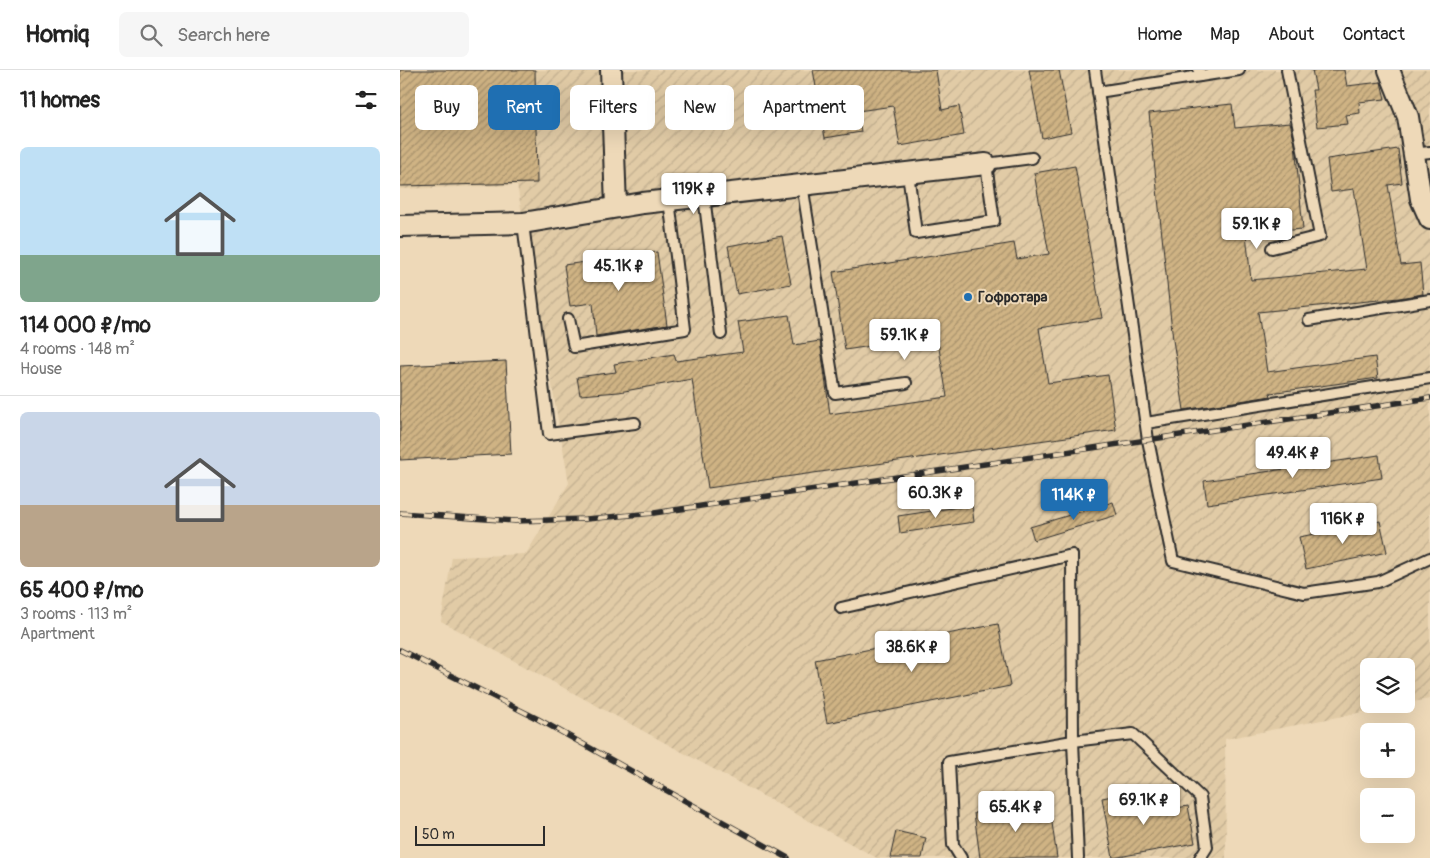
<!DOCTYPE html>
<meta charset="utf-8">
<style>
:root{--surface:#fff;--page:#f6f6f6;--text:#222;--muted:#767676;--line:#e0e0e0;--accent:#1f6fb2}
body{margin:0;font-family:Pangolin,sans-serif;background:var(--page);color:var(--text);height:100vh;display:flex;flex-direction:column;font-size:19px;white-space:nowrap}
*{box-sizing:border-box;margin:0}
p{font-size:16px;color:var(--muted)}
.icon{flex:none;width:28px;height:28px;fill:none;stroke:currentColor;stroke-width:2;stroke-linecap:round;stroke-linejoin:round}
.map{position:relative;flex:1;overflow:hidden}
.drawer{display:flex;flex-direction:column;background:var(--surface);width:400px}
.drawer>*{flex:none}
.top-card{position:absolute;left:15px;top:15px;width:475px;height:45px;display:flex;gap:10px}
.buttons{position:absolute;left:960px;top:588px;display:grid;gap:10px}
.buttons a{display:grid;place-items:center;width:55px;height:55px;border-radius:8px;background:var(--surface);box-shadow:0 5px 20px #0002;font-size:25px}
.scale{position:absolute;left:15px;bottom:12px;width:130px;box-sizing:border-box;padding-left:5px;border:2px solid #2b2b2b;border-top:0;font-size:14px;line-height:18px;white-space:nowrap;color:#2b2b2b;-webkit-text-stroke:4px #eed9b8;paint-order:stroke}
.price{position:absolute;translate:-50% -42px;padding:0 11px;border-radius:5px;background:#fff;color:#222;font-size:16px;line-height:32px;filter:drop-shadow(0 1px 2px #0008)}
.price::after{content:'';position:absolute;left:50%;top:30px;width:15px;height:11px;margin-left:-8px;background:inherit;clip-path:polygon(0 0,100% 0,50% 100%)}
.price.selected{background:var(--accent);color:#fff}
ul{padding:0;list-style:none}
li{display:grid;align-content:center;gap:10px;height:265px;padding:0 20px}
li+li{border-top:1px solid var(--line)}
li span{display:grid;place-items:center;height:155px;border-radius:8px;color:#555}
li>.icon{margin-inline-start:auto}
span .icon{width:90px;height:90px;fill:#fffc;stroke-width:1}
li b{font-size:21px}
h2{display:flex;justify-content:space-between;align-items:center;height:60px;padding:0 20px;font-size:21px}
.tag{padding:0 18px;border-radius:8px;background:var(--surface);box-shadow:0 5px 20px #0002;font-size:18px;line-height:45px}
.tag.selected{background:var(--accent);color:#fff}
header{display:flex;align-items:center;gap:30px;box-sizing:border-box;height:70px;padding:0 25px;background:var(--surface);border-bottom:1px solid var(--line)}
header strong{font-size:24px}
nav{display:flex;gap:28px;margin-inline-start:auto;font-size:18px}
.search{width:350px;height:45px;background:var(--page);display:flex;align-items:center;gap:12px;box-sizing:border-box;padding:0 18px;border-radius:8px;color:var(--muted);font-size:19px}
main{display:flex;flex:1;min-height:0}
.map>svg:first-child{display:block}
</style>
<header>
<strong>Homiq</strong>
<div class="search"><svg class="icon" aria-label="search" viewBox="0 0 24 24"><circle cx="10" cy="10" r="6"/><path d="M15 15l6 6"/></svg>Search here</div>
<nav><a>Home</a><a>Map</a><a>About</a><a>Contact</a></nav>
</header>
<main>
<section class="drawer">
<h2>11 homes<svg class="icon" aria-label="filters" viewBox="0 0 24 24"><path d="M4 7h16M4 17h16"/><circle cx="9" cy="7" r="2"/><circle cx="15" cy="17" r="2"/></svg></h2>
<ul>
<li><span style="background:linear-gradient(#bfe0f5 70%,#7fa58c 0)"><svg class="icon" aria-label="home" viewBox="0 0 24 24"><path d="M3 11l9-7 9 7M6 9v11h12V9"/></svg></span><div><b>114 000 ₽/mo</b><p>4 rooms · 148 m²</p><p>House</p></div></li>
<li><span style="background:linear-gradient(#c9d6e8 60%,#b9a48a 0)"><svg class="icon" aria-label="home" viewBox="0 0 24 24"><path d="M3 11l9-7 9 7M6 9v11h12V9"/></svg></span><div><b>65 400 ₽/mo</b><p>3 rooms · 113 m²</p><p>Apartment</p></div></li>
</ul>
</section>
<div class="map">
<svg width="1030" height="788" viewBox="0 0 1030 788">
<defs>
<pattern id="industrial-furrows" width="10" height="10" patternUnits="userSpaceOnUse" patternTransform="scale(1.25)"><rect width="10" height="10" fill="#e1cba6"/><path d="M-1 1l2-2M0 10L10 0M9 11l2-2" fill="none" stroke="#c1ae8f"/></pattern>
<pattern id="building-hatch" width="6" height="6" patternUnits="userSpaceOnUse" patternTransform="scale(1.25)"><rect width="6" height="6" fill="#cfb384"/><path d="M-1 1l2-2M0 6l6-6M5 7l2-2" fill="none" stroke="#a8926c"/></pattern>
</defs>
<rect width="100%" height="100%" fill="#eed9b8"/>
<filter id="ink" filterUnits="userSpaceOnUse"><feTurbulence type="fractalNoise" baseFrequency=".02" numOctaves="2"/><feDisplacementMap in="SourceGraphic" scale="10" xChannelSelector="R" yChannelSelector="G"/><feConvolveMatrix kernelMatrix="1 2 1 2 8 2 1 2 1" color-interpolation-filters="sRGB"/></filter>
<g filter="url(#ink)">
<path fill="url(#industrial-furrows)" d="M0 0H1030V629L1006 633V596H969V634H1004L825 669 826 788H477L41 551 52 487 126 484 169 413 117 115 0 119Z"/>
<g fill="url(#building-hatch)" stroke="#2b2b2b">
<path d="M0 0H135L137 113 0 116Z"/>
<path d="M413 0H536L542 40 559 36 564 65 500 76 493 36 458 41 461 62 425 68Z"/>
<path d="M629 0H659L671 62 642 68Z"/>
<path d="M912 0H944L947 16 981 12 985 29 959 32 960 43 946 45 948 54 917 57 912 20H916Z"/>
<path d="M832 34 835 58 890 53 895 74 903 159 846 164 851 210 967 199 954 119 931 122 927 89 998 79 1002 113 988 115 1001 195 1020 193 1023 224 999 228 858 242 867 302 975 287 978 308 870 323 871 326 784 340 773 270 749 43Z"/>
<path d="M675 96 702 248 639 258 648 313 708 305 716 360 308 418 292 309 219 322 180 325 177 307 216 302 214 294 274 284 276 291 343 282 338 252 389 245 394 275 420 271 430 344 547 327 537 266 445 280 433 202 614 173 617 189 649 184 634 103Z"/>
<path d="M382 166 391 214 337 224 328 176Z"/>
<path d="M257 182 267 255 196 266 193 233 170 236 164 195Z"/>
<path d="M106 291 111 384 0 390V296Z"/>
<path d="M979 385 982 408 807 434 804 411Z"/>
<path d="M713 432 717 445 634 470 630 457Z"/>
<path d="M572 435 574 452 500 463 498 446Z"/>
<path d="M980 451 987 482 906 499 899 467Z"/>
<path d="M598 554 610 616 427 653 415 590Z"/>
<path d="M744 720 748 743 788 736 795 773 713 788 702 728Z"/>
<path d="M649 732 657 788H580L574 743Z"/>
<path d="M496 761 526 768 522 788H490Z"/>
</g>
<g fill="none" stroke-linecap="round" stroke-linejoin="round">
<defs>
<g id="lane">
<path d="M695 0 748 370 773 491 904 523 978 512 1030 488"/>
<path d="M799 1 800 6 839 0"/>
<path d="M698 22 800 6"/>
<path d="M1013 84 1030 82"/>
<path d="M508 103 516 163 594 151 586 94 632 88"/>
<path d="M402 114 435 323 506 313"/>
<path d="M304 126 321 264"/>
<path d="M123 153 149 364 235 353"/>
<path d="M872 178 920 166 887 0"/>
<path d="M168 249 174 277 285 259 269 130"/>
<path d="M909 250 1030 230"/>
<path d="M746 353 1030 308"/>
<path d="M441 538 672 485 673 671 678 788"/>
<path d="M561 788 553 775 549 692 673 671 733 664 800 727 807 777 800 788"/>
</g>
<g id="street">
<path d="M211 0 216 137"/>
<path d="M989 0 1008 47 1021 129 1030 149"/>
<path d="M0 156 123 153 243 133 586 94"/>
</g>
</defs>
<use href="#lane" stroke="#2b2b2b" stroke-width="14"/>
<use href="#street" stroke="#2b2b2b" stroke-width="24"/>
<use href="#lane" stroke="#eed9b8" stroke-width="10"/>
<use href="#street" stroke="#eed9b8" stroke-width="20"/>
<defs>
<g id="rail">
<path d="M0 443 115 451 186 449 254 443 1030 328"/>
<path d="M0 580 138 649 388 788"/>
</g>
</defs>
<use href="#rail" stroke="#2b2b2b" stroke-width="5.5"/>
<use href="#rail" stroke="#eed9b8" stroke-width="4" stroke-dasharray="11" stroke-linecap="butt"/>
</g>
</g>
<circle fill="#1f6fb2" stroke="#eed9b8" stroke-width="2" cx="568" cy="227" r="5"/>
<g text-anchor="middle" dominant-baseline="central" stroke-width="4" stroke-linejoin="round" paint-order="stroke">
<g font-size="15" font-weight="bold" fill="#2b2b2b" stroke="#eed9b8" text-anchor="start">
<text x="578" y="227">Гофротара</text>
</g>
</g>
</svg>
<div class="buttons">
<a><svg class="icon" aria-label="layers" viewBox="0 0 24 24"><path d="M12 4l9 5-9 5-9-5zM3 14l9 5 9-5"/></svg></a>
<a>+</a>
<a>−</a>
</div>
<div class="scale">50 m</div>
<b class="price" style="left:294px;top:145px">119K ₽</b>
<b class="price" style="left:857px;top:180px">59.1K ₽</b>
<b class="price" style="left:219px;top:222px">45.1K ₽</b>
<b class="price" style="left:505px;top:291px">59.1K ₽</b>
<b class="price" style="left:893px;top:409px">49.4K ₽</b>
<b class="price" style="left:536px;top:449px">60.3K ₽</b>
<b class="price selected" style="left:674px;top:451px">114K ₽</b>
<b class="price" style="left:943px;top:475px">116K ₽</b>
<b class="price" style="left:512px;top:603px">38.6K ₽</b>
<b class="price" style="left:744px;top:756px">69.1K ₽</b>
<b class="price" style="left:616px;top:763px">65.4K ₽</b>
<div class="top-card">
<a class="tag">Buy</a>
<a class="tag selected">Rent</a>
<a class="tag">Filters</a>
<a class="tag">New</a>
<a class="tag">Apartment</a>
</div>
</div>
</main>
